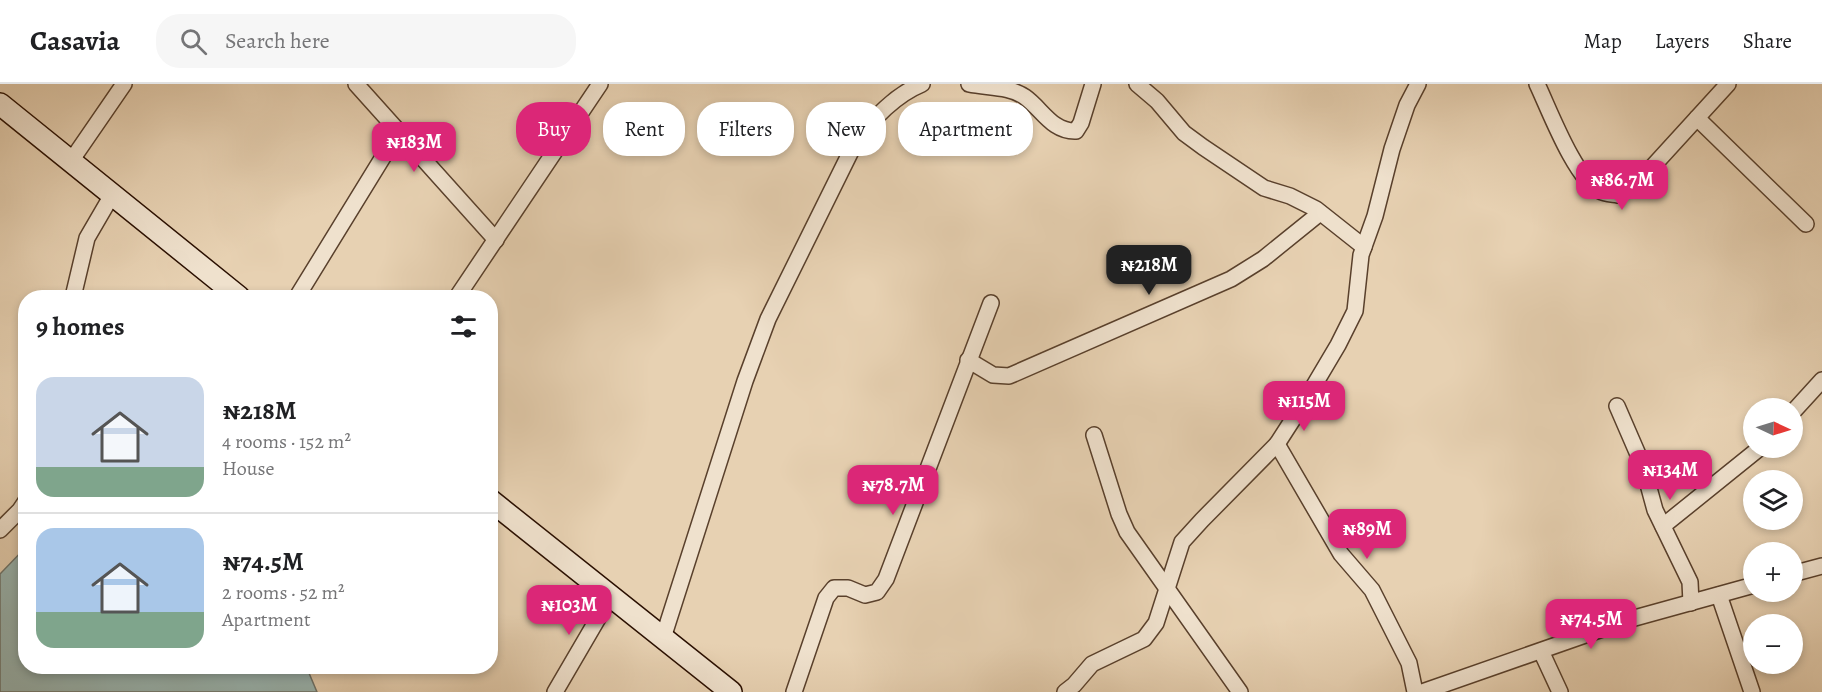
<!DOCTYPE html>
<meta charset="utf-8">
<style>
:root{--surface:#fff;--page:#f6f6f6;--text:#202124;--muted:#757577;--line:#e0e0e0;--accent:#db2777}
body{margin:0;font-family:Alegreya,serif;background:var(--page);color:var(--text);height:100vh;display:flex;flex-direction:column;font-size:22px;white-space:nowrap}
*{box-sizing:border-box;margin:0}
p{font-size:20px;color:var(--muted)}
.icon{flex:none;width:33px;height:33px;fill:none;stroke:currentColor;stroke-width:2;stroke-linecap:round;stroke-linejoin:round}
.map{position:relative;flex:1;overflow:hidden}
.sheet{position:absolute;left:18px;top:206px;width:480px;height:384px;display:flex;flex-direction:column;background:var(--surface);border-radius:24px;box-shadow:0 3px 9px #0003}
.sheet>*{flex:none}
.top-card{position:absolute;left:516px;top:18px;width:570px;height:54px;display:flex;gap:12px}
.needle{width:39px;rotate:94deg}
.tools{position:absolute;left:1743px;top:314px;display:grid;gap:12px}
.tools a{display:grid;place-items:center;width:60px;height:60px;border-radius:50%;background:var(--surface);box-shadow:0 3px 9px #0003;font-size:30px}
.price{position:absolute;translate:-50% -51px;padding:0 14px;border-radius:12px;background:var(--accent);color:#fff;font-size:20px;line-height:39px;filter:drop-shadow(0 2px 3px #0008)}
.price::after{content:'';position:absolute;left:50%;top:36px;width:18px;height:14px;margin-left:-9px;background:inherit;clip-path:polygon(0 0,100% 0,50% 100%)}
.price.on{background:#222;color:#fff}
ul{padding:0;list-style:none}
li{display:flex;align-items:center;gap:18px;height:150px;padding:0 18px}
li+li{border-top:2px solid var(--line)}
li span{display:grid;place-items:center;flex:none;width:168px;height:120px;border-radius:18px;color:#555}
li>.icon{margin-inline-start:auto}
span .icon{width:72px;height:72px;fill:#fffc;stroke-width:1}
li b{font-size:26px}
h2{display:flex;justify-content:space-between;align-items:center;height:72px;padding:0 18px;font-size:26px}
.pill{padding:0 21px;border-radius:24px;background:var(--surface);box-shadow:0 3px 9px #0003;font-size:21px;line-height:54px}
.pill.on{background:var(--accent);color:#fff}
header{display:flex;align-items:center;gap:36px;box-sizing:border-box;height:84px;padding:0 30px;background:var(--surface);border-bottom:2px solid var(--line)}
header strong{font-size:28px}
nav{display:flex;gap:33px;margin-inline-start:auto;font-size:21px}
.search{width:420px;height:54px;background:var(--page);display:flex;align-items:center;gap:15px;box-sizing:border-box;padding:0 21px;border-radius:24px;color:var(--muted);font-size:22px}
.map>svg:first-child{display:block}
</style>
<header>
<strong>Casavia</strong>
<div class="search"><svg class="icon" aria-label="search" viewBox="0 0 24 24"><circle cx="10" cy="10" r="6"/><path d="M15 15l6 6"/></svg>Search here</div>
<nav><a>Map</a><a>Layers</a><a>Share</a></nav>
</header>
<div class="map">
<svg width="1822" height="608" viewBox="0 0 1822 608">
<rect width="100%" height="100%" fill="#e7d1b2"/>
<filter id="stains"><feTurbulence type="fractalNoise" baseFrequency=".00333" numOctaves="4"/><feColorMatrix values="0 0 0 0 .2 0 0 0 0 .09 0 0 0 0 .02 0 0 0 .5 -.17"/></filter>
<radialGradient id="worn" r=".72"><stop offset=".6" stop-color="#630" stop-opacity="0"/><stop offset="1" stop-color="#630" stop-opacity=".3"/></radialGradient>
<path fill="#98b6b3" stroke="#6c736b" stroke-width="1.5" d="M25 464 26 582H306L317 608H0V490Z"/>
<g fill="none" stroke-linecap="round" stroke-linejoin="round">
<defs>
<g id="street">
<path d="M356 0 496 156"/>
<path d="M969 0C988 4 1009 2 1025 13 1042 25 1052 48 1076 47L1081 39 1093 0"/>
<path d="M1137 0 1157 17 1184 49 1203 63 1264 104 1290 112 1316 125 1364 163"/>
<path d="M1537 0C1549 25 1575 95 1600 107 1605 110 1612 110 1618 111L1644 92 1728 0"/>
<path d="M1697 34 1806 140"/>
<path d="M71 77 124 0"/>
<path d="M73 213 87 154 112 111"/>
<path d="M297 213 399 47"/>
<path d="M457 213 600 0"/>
<path d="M968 276 993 291 1009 292 1231 195 1263 175 1320 129"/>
<path d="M1617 322 1643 382 1655 426 1690 498 1691 519"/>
<path d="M1792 329 1822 296"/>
<path d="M1094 351 1119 430 1127 448 1240 608"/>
<path d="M1277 360 1341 470 1372 506 1409 579 1415 608"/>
<path d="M1663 442 1761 363"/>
<path d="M0 446 20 426 26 417"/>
<path d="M1792 490 1822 482"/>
<path d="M1719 511 1752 608"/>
<path d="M663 554 745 297 768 235 856 57C874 34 895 11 922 0"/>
<path d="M1541 567 1560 608"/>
<path d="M555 608 611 512"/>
<path d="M794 608 826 514 834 504H848L865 511 877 508 886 495 991 219"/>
<path d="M1065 608 1074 601 1092 580 1144 555 1156 539 1182 458 1202 436 1277 360 1306 315 1338 261 1355 227 1361 171 1375 132 1392 65 1407 21 1418 0"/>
<path d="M1422 608 1631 535 1754 501"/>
</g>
<g id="secondary">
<path d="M0 20 239 213"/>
<path d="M490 416 731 608"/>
</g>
</defs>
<use href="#street" stroke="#59402c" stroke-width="18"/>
<use href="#secondary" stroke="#2a0f00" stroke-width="24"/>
<use href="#street" stroke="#efe1cd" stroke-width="15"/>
<use href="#secondary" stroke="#efe1cd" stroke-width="21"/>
</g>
<rect width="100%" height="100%" filter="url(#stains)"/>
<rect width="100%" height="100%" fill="url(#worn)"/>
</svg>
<div class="tools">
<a><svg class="needle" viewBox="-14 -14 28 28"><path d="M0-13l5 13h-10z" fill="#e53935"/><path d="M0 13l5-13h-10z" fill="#757577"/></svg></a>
<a><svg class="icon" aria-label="layers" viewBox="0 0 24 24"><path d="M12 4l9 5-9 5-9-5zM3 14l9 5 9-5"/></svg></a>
<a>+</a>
<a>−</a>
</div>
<b class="price" style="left:414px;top:89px">₦183M</b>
<b class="price" style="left:1622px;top:127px">₦86.7M</b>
<b class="price on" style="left:1149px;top:212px">₦218M</b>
<b class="price" style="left:1304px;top:348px">₦115M</b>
<b class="price" style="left:1670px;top:417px">₦134M</b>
<b class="price" style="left:893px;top:432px">₦78.7M</b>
<b class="price" style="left:1367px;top:476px">₦89M</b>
<b class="price" style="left:569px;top:552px">₦103M</b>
<b class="price" style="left:1591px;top:566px">₦74.5M</b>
<div class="top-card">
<a class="pill on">Buy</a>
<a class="pill">Rent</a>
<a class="pill">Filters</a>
<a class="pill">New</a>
<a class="pill">Apartment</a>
</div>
<section class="sheet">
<h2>9 homes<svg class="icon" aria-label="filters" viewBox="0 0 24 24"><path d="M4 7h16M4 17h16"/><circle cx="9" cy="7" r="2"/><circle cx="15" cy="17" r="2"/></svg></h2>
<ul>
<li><span style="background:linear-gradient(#c9d6e8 75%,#7fa58c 0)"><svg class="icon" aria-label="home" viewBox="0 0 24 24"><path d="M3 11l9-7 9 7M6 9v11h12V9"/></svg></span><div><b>₦218M</b><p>4 rooms · 152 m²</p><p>House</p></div></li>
<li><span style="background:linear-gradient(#a9c7e8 70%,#7fa58c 0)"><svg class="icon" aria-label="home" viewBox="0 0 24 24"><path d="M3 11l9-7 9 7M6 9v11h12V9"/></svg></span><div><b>₦74.5M</b><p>2 rooms · 52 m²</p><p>Apartment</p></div></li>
</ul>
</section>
</div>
